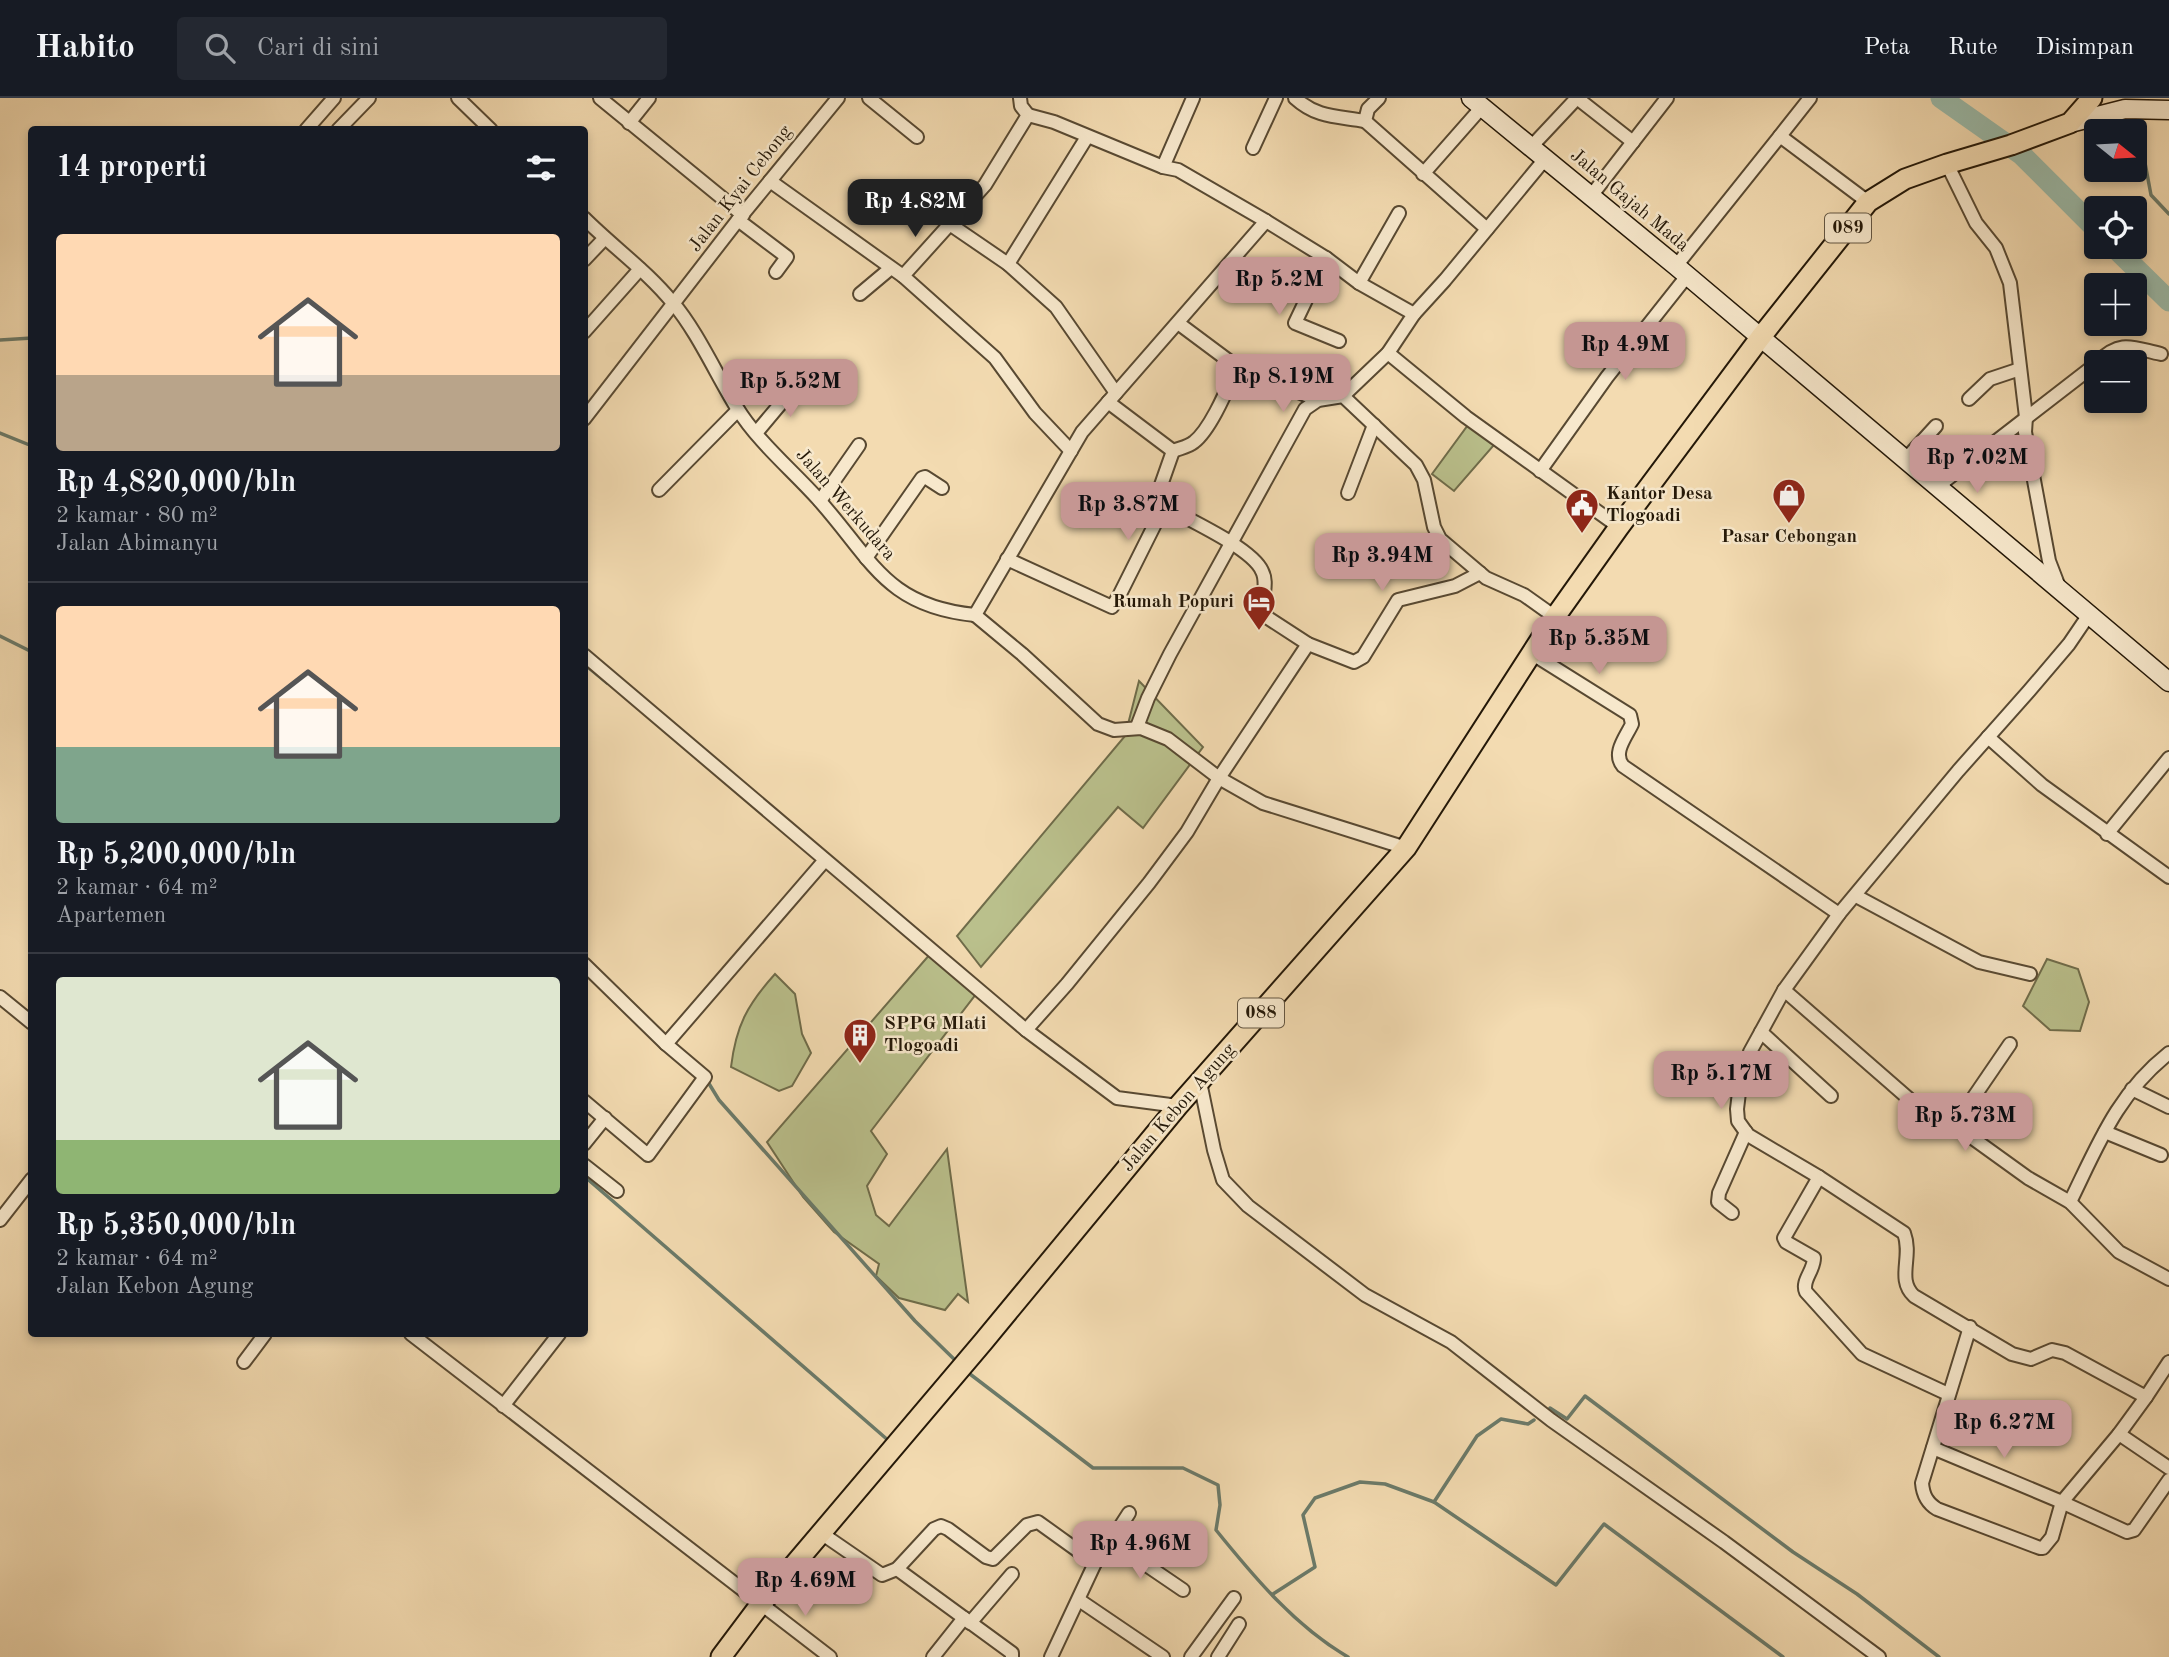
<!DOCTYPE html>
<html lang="id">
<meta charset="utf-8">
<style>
:root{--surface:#171b24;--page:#242831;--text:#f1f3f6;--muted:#9ea1a6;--line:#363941;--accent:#c59692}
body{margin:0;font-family:"Old Standard TT",serif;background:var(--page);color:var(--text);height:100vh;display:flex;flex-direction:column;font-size:26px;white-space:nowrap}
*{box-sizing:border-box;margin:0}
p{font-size:23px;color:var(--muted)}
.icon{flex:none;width:38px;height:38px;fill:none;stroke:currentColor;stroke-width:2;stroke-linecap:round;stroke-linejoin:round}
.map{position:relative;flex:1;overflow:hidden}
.side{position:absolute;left:28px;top:28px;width:560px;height:1211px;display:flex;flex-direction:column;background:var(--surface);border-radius:7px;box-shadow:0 4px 10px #0003}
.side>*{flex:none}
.needle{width:46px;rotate:108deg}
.buttons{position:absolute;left:2084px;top:21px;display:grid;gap:14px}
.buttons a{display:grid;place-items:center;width:63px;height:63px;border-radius:7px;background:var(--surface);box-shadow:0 4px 10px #0003;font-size:35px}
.price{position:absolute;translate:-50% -60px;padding:0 16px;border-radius:14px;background:var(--accent);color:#111;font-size:23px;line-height:46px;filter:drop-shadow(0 2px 4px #0008)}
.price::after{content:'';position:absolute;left:50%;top:42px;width:21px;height:16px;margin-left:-10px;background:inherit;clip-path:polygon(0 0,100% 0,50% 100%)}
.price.selected{background:#222;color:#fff}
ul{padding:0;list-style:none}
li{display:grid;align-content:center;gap:14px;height:371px;padding:0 28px}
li+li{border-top:2px solid var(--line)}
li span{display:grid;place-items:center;height:217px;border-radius:7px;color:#555}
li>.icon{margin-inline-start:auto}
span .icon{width:126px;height:126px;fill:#fffc;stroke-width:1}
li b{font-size:30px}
h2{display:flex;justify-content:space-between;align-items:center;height:84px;padding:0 28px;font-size:30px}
header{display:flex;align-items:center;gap:42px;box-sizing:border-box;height:98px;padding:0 35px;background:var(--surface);border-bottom:2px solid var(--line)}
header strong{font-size:33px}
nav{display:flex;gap:38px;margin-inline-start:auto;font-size:24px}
.search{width:490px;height:63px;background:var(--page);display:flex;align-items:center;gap:18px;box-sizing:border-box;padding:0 24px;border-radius:7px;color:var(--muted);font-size:26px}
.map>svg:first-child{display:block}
</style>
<header>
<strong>Habito</strong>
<div class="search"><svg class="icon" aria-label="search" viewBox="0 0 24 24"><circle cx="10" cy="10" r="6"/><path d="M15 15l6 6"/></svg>Cari di sini</div>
<nav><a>Peta</a><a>Rute</a><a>Disimpan</a></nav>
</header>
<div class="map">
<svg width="2169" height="1559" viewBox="0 0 2169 1559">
<rect width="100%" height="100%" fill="#f3dbb1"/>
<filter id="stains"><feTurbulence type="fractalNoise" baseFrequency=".00286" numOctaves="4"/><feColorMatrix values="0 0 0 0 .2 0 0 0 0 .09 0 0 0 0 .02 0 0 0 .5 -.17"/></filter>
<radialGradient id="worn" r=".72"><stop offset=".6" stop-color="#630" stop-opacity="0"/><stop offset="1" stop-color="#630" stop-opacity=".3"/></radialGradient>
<g fill="#bac08c" stroke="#6f6c4a" stroke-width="2">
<path d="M1468 327 1494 347 1454 393 1432 376Z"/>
<path d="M1139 583 1203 649 1143 730 1118 709 981 869 957 838 1125 638Z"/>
<path d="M931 855 976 896 871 1033 887 1056 867 1088 876 1117 889 1128 947 1051 968 1204 958 1196 945 1212 899 1200 876 1178 879 1166 834 1134 803 1099 767 1044Z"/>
<path d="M2047 861 2078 871 2089 904 2080 933 2050 932 2023 908Z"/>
<path d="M775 876 795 896 802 936 811 955 792 988 779 993 731 969C736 928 747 907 775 876Z"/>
</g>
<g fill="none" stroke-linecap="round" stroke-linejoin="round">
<g stroke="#6b7a69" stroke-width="3.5">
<path d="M2140 38 2151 97 2169 116"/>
<path d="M0 242 32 240"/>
<path d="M0 335 32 348"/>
<path d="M0 538 32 554"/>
<path d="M584 566 607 585"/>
<path d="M708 984 719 1002 915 1223 957 1264"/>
<path d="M584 1078 889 1343"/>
<path d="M966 1273 1093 1370H1183L1218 1387 1220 1407 1216 1432C1254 1479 1295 1528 1348 1559"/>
<path d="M1550 1310 1567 1321 1585 1298 1793 1454 1857 1496 1939 1559"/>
<path d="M1434 1404 1556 1487 1604 1426 1783 1559"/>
<path d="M1273 1496 1315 1469 1303 1417 1315 1400 1360 1384 1385 1386 1434 1404 1477 1338 1501 1321 1528 1326 1534 1322"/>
</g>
<g stroke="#9bbbaa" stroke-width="21">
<path d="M1941 0 2022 57 2096 131"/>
<path d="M2114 149 2169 203"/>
</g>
<defs>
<g id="minor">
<path d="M458 0 491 32"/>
<path d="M600 0 743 117"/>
<path d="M869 0 917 39"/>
<path d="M1295 0C1317 20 1337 18 1365 23"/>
<path d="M1379 0 1368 11 1365 23 1487 131"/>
<path d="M1577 0 1633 44"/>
<path d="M1028 17 1054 24 1163 69 1178 72 1266 123 1326 160 1359 185 1414 216 1388 255 1343 298"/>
<path d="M629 25 649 0"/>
<path d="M306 32 334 0"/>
<path d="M338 32 369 0"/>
<path d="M1780 38 1810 0"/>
<path d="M1531 49 1577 0"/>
<path d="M1253 50 1276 0"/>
<path d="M1947 66 1976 125 1996 150 2010 185 2026 319 2025 334 2049 463 2059 489"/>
<path d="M1163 69 1193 0"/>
<path d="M1423 76 1482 9"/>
<path d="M770 83 903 178 995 260 1035 315 1071 353"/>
<path d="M941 94 963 113"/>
<path d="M1591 98 1667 0"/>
<path d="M584 120C613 149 647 173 673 205 697 233 717 278 737 310 758 344 792 372 818 401 872 461 885 508 975 517"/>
<path d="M738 122 787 159 776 174"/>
<path d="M951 127 1008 166 1056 209 1116 295"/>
<path d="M1326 160 1295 225 1339 243"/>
<path d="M584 162 605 140"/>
<path d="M1008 166 1087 39"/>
<path d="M1676 168 1780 38 1868 104"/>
<path d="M903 178 985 87 1028 17 1021 8 1020 0"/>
<path d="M1359 185 1399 115"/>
<path d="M860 196 891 170"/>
<path d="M1414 216 1445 182 1545 61"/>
<path d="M1178 225 1237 269 1318 302"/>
<path d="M584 234 640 171"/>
<path d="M1388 255 1466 319 1619 429"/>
<path d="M2098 264C2121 241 2133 250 2161 256"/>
<path d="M1969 301 1990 281 2020 271"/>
<path d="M1108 304 1173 353 1160 390 1159 402 1164 408C1187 421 1252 450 1262 473 1270 488 1257 505 1268 520L1308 546 1354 564 1363 559 1398 502 1455 488 1480 475"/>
<path d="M584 321 738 122 838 0"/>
<path d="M756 335 798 285"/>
<path d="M1173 353C1180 350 1188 349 1194 344 1211 331 1228 289 1237 269"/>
<path d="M1905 362 1936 328"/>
<path d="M1540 373 1607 279 1687 178"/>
<path d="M1937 389 2096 266"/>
<path d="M659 392 738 312"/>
<path d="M1348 395 1374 327"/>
<path d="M820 403 859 347"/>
<path d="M866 460 922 380 925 379 942 390"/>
<path d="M1007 461 1112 509 1119 498 1164 408"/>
<path d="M975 517 1022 556 1098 626 1114 632 1141 630 1168 641 1219 680 1263 705 1406 750"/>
<path d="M975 517 1082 334 1266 123"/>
<path d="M2088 518 2069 546 2029 593 1958 673 1839 816 1784 892 1750 954 1740 986 1737 1011 1738 1023 1748 1037 1819 1079 1904 1135C1913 1159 1896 1181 1914 1198L2012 1256 2031 1261 2052 1252 2065 1255 2146 1299 2169 1264"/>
<path d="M1531 555 1630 617 1632 626C1626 639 1612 655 1623 668L1839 816"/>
<path d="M584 557 1026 932 1117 1000 1178 1008"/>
<path d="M1137 629 1148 600 1170 556 1305 311 1318 302 1343 298 1416 367 1424 382 1434 429 1440 441 1486 480 1524 497 1555 519"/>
<path d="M1988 639 2042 687 2169 779"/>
<path d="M2107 736 2169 660"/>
<path d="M1856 798 1979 864 2030 876"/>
<path d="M584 866 666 946 705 979 648 1057 584 1003"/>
<path d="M1784 892 1916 1007 1960 1031 2028 1080 2070 1104 2119 1154 2169 1181"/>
<path d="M0 899 32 925"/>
<path d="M1026 932 1067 886 1149 785 1187 734 1219 680 1308 546"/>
<path d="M1761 934 1831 998"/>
<path d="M666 946 825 762"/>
<path d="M1200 984 1214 1052 1223 1082 1248 1108 1365 1197 1451 1244 1551 1322 1724 1444 1879 1559"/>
<path d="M2132 991 2169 1009"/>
<path d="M1954 1028 2010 946"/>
<path d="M2105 1034 2161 1057"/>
<path d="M584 1046 605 1020"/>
<path d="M584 1067 617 1093"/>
<path d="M1819 1079 1784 1140 1786 1144 1814 1160C1814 1173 1801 1183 1806 1194L1862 1256 1948 1296"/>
<path d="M2070 1104C2098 1047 2117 996 2169 955"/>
<path d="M1732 1115 1718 1104 1719 1095 1746 1034"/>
<path d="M0 1122 32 1081"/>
<path d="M1970 1229 1922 1385C1923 1397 1927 1405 1937 1411L2040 1450H2043L2052 1439 2062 1404 2119 1336 2146 1299"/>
<path d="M411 1236 830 1559"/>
<path d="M244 1264 265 1236"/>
<path d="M503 1308 559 1236"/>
<path d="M2119 1336 2169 1370"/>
<path d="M1933 1350 2057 1402 2127 1434 2134 1432 2169 1382"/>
<path d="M821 1435 882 1477 897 1471 934 1431 941 1428 948 1431 986 1459 993 1461 1027 1427 1038 1424 1095 1465 1051 1559"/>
<path d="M1111 1443 1129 1415"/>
<path d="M1095 1465 1111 1443 1183 1492"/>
<path d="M897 1471 1012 1555V1559"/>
<path d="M1079 1502 1163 1559"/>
<path d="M970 1525 1012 1476"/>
<path d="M933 1559 964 1520"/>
<path d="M1191 1559 1234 1500"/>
<path d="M1218 1559 1239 1526"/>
</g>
<g id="secondary">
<path d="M1471 0 1676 168 2169 584"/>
<path d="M2070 25 2125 11 2169 12"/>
</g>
<path id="primary" d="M721 1559 760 1507 983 1244 1178 1008 1406 750 1555 519 1619 429 1760 240 1868 104 1905 81 1947 66 2011 47 2070 25 2092 0"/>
</defs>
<use href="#minor" stroke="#584932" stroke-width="16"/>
<use href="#secondary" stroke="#241808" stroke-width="21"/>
<use href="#primary" stroke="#241808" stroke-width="23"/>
<use href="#minor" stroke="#f7e8cc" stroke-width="12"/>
<use href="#secondary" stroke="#f7e8cc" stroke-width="18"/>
<use href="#primary" stroke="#f3dbb1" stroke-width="19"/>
</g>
<defs>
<symbol id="shop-pin" viewBox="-11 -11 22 30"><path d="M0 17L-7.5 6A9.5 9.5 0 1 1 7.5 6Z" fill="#8f2418" stroke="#f7e8cc"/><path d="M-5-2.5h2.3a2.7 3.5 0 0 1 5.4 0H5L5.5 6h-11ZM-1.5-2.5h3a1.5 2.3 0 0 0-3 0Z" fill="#fff"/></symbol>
<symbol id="civic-pin" viewBox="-11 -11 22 30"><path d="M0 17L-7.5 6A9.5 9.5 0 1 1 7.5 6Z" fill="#8f2418" stroke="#f7e8cc"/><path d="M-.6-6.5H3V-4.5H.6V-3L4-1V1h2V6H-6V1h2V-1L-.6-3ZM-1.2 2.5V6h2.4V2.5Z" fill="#fff"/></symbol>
<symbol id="hotel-pin" viewBox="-11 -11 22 30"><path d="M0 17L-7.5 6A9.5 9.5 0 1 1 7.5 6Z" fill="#8f2418" stroke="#f7e8cc"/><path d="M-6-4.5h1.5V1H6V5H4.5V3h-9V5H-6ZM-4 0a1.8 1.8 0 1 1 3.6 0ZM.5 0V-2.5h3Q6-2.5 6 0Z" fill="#fff"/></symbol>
<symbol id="building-pin" viewBox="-11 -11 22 30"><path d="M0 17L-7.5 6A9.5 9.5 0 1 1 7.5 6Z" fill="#8f2418" stroke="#f7e8cc"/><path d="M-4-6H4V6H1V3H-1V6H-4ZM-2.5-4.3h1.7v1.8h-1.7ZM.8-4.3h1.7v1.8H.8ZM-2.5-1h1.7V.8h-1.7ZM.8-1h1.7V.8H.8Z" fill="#fff"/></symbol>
</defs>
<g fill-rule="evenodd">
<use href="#shop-pin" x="1770" y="378" width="38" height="52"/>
<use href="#civic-pin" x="1563" y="388" width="38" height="52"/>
<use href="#hotel-pin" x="1240" y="485" width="38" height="52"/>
<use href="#building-pin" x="841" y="918" width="38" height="52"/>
</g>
<g text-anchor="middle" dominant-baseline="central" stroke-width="5" stroke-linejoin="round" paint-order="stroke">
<g fill="#f7e8cc" stroke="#635643" stroke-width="2">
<rect x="1825" y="115.5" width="46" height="29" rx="5"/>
<rect x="1238" y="900.5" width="46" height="29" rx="5"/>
</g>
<g font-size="18" font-weight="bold" fill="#241808">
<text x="1848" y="130">089</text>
<text x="1261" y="915">088</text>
</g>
<g font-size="19" fill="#241808" stroke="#f7e8cc">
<text transform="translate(741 91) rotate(-52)">Jalan Kyai Cebong</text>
<text transform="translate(1629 103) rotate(40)">Jalan Gajah Mada</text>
<text transform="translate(845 407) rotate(49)">Jalan Werkudara</text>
<text transform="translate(1179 1010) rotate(-49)">Jalan Kebon Agung</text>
</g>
<g font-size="19" font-weight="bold" fill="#241808" stroke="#f7e8cc" text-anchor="start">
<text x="1606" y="396">Kantor Desa<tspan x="1606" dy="22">Tlogoadi</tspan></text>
<text x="1789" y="439" text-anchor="middle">Pasar Cebongan</text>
<text x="1234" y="504" text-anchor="end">Rumah Popuri</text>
<text x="884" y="926">SPPG Mlati<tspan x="884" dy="22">Tlogoadi</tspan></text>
</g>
</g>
<rect width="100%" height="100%" filter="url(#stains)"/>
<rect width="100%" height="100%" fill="url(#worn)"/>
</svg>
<div class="buttons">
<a><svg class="needle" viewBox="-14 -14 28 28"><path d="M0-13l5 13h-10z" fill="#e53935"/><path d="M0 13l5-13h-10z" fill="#9ea1a6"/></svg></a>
<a><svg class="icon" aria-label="locate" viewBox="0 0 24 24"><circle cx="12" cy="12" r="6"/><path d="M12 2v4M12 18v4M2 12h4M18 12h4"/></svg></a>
<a>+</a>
<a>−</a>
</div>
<b class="price selected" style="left:915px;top:141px">Rp 4.82M</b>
<b class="price" style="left:1279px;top:219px">Rp 5.2M</b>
<b class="price" style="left:1625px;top:284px">Rp 4.9M</b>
<b class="price" style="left:1283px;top:316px">Rp 8.19M</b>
<b class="price" style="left:790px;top:321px">Rp 5.52M</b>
<b class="price" style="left:1977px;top:397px">Rp 7.02M</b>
<b class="price" style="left:1128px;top:444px">Rp 3.87M</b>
<b class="price" style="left:1382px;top:495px">Rp 3.94M</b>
<b class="price" style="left:1599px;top:578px">Rp 5.35M</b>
<b class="price" style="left:1721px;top:1013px">Rp 5.17M</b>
<b class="price" style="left:1965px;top:1055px">Rp 5.73M</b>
<b class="price" style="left:2004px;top:1362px">Rp 6.27M</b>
<b class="price" style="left:1140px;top:1483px">Rp 4.96M</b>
<b class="price" style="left:805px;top:1520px">Rp 4.69M</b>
<section class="side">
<h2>14 properti<svg class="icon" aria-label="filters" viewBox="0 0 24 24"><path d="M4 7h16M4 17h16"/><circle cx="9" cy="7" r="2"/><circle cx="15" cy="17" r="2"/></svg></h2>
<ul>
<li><span style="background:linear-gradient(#ffd9b3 65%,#b9a48a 0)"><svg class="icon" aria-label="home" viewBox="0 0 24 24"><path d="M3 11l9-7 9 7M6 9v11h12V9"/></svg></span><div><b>Rp 4,820,000/bln</b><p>2 kamar · 80 m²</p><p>Jalan Abimanyu</p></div></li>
<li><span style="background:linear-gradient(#ffd9b3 65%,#7fa58c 0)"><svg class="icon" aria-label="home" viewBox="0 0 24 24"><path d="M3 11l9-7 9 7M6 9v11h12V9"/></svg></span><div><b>Rp 5,200,000/bln</b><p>2 kamar · 64 m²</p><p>Apartemen</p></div></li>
<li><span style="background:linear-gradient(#dfe7d0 75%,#8fb573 0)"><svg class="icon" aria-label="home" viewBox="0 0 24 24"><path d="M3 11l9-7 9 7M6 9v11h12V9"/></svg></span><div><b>Rp 5,350,000/bln</b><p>2 kamar · 64 m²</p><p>Jalan Kebon Agung</p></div></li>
</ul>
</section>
</div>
